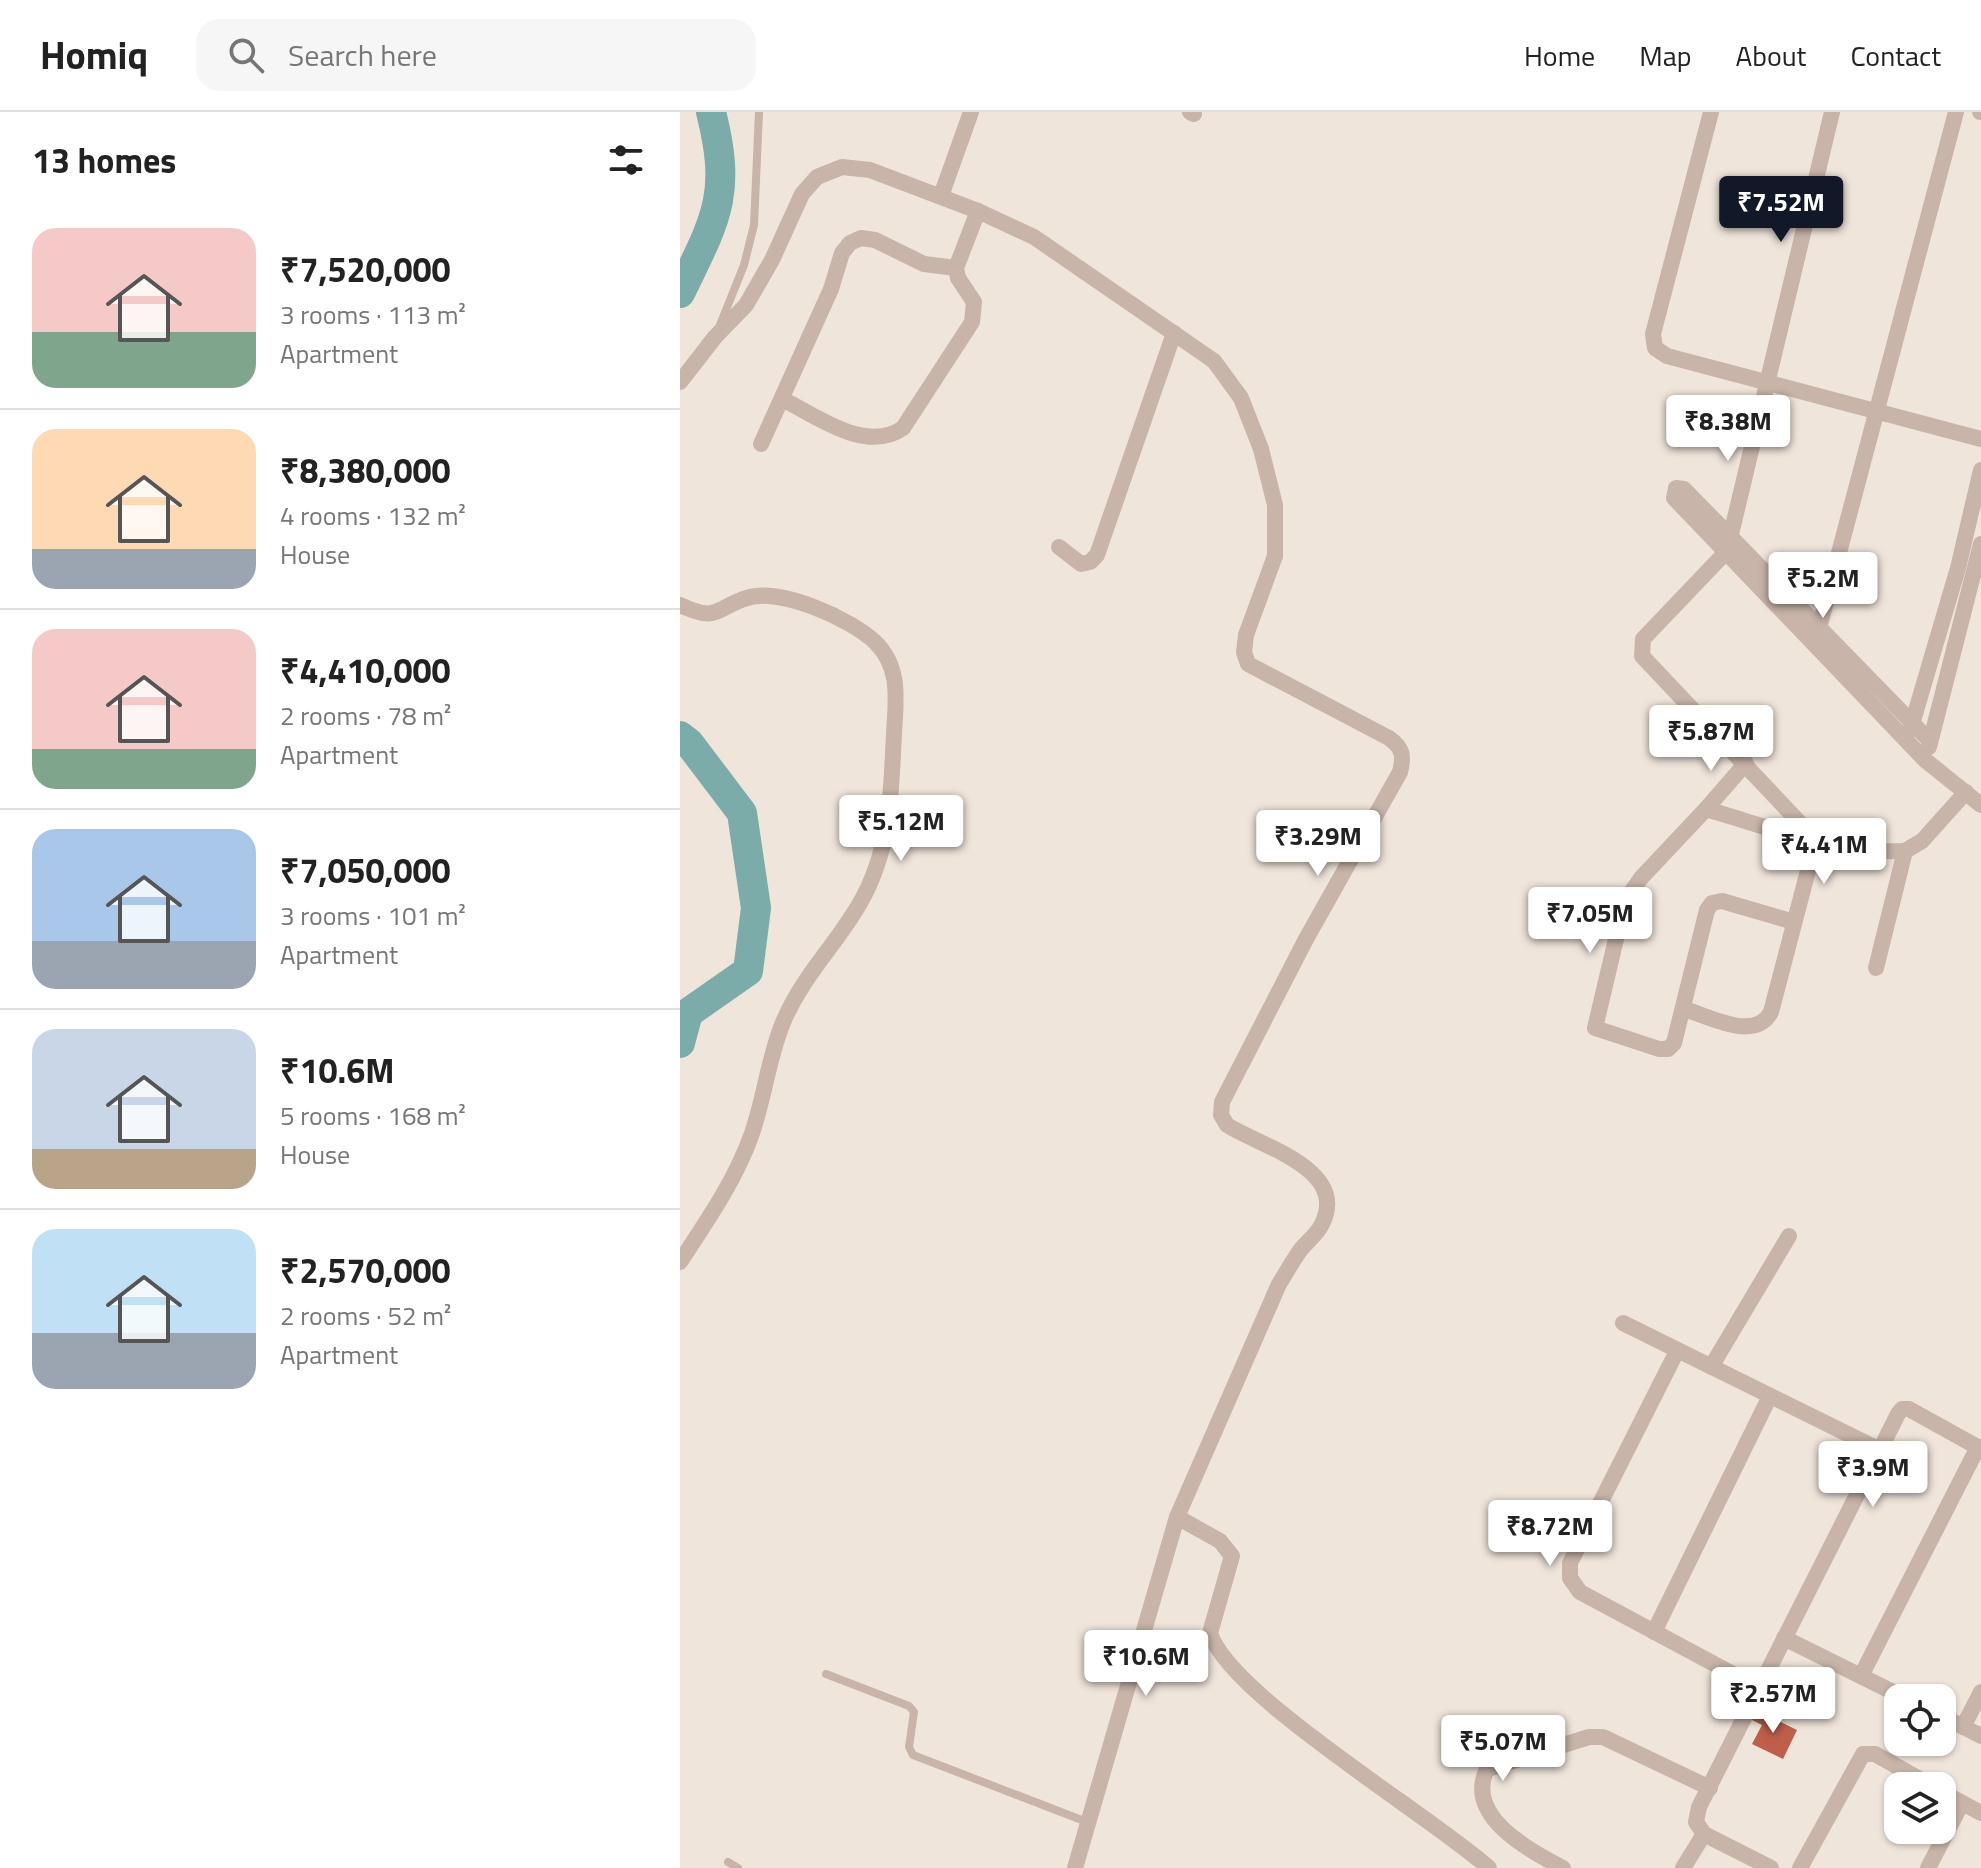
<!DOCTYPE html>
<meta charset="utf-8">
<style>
:root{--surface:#fff;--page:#f6f6f6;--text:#222;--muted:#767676;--line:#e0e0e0;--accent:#111827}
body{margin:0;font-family:"Titillium Web",sans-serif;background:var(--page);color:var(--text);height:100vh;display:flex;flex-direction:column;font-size:30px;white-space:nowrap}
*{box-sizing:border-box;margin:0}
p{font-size:26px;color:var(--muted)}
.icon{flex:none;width:44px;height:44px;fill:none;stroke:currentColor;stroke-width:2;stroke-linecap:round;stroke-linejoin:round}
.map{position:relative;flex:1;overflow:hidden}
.panel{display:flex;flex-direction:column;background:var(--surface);width:680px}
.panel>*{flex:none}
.tools{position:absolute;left:1204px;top:1572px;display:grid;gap:16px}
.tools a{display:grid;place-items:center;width:72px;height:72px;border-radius:16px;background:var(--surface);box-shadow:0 2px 6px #0004;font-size:40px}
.price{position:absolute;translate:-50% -68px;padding:0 18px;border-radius:8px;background:#fff;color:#222;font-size:26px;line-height:52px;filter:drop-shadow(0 2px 4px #0008)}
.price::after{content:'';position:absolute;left:50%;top:48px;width:24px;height:18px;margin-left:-12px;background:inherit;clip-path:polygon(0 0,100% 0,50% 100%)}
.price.current{background:var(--accent);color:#fff}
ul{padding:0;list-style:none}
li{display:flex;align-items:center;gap:24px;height:200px;padding:0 32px}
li+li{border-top:2px solid var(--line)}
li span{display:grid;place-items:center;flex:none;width:224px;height:160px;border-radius:24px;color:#555}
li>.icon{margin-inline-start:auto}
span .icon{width:96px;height:96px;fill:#fffc;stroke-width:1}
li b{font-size:34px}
h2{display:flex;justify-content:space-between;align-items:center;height:96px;padding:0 32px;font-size:34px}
header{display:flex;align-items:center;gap:48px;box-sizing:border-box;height:112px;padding:0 40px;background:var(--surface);border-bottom:2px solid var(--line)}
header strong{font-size:38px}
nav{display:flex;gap:44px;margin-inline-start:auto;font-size:28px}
.search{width:560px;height:72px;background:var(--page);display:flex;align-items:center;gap:20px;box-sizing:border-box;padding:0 28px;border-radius:24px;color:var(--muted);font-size:30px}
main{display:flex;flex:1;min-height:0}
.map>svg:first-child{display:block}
</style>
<header>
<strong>Homiq</strong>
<div class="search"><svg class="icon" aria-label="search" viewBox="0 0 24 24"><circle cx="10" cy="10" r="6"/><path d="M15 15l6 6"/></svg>Search here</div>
<nav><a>Home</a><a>Map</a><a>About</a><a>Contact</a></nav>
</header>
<main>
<section class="panel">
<h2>13 homes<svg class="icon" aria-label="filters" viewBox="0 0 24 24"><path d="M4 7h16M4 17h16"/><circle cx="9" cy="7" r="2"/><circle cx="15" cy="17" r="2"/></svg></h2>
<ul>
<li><span style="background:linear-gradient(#f6c9c9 65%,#7fa58c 0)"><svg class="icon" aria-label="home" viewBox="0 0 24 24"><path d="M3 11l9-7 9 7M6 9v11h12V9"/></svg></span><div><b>₹7,520,000</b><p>3 rooms · 113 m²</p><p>Apartment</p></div></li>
<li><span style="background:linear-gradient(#ffd9b3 75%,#9aa5b1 0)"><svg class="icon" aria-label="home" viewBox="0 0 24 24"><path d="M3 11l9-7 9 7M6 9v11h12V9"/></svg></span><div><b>₹8,380,000</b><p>4 rooms · 132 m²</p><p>House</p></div></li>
<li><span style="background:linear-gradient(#f6c9c9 75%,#7fa58c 0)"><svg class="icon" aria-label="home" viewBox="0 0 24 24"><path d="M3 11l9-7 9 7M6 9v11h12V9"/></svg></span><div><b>₹4,410,000</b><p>2 rooms · 78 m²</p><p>Apartment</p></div></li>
<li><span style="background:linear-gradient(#a9c7e8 70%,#9aa5b1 0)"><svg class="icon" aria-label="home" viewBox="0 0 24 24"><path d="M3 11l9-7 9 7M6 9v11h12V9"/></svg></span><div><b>₹7,050,000</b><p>3 rooms · 101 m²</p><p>Apartment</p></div></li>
<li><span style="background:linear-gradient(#c9d6e8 75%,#b9a48a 0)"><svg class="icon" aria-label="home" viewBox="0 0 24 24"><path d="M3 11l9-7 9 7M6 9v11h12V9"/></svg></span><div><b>₹10.6M</b><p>5 rooms · 168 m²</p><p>House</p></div></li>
<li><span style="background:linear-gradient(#bfe0f5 65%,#9aa5b1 0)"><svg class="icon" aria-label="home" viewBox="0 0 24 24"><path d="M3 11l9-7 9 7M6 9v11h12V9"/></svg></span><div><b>₹2,570,000</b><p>2 rooms · 52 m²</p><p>Apartment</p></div></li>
</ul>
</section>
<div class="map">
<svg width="1301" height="1756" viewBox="0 0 1301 1756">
<rect width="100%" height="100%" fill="#f0e5db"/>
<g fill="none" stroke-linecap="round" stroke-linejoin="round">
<g stroke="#7cacaa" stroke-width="30">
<path d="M0 181C36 107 52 83 31 0"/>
<path d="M0 624 9 631 62 701 76 796 68 859 8 901 0 931"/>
</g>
</g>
<path fill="#bf5f4b" d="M1074 1597 1117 1618 1103 1647 1072 1632 1082 1613 1070 1607Z"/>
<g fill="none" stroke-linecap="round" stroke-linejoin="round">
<g stroke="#c8b4a8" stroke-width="8">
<path d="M40 213 64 153 74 113 79 0"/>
<path d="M146 1562 229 1594 234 1600 229 1635 233 1643 407 1710"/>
<path d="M48 1750 58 1756"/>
</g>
<g stroke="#c8b4a8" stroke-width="16">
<path d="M510 0 514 2"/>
<path d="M1031 0 973 222 975 236 987 244 1301 327"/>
<path d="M1300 0H1301"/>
<path d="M261 84 291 0"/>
<path d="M0 270 35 225 66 193 92 148 122 82 137 65 162 55 190 58 298 99 354 125 534 249 561 286 581 337 595 393V444L566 523 564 540 568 552 709 626C723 636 724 644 720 660L626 827 542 990 541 1003 547 1013C582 1035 669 1057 642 1112 637 1123 626 1130 619 1140 612 1150 606 1161 599 1172L497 1405 540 1429 552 1444 530 1521C549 1583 751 1704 809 1756"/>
<path d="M102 287C137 304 186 342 223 316L292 210 294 190 278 166 276 156 298 99"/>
<path d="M81 332 151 177 162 141 170 131 181 126 195 128 244 152 276 156"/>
<path d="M379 435 401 452 410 450 417 443 494 221"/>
<path d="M0 493C38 511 35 496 67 486 100 475 171 507 195 530 221 555 216 588 214 621 211 681 211 737 180 791 156 833 120 867 102 913 88 948 84 988 71 1024 55 1069 26 1110 0 1150"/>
<path d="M1138 520 1276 0"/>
<path d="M1230 619 1278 456 1301 358"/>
<path d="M1250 629 1004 377 996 376 994 386 1245 648 1301 693"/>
<path d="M1249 635 1301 432"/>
<path d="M1026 697 1066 651"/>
<path d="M1114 810 1042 789 1032 791 1027 798 994 931 988 937H979L915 916 945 789 961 766 1026 697C1089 715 1158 743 1225 739"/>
<path d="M1196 856 1225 739 1242 729 1286 680"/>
<path d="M1004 897C1031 905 1075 930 1091 900L1136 728 962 544 963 527 1047 439 1152 0"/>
<path d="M943 1211 1200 1338"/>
<path d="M997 1239 890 1451V1466L900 1480 1079 1576"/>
<path d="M1031 1255 1109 1124"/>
<path d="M974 1520 1090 1284"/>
<path d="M1104 1526 1225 1586"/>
<path d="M1181 1564 1298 1335"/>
<path d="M1262 1604 1301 1624"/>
<path d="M1283 1615 1301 1580"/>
<path d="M1262 1680 1301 1701"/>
<path d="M395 1756 497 1405"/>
<path d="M883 1756C850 1739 784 1704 807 1657L909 1625H923L1030 1676"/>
<path d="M1003 1756 1024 1722"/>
<path d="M1091 1756 1024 1722 1016 1710 1019 1695 1218 1302 1222 1297H1229L1301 1337"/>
<path d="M1120 1756 1183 1642H1195L1252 1674"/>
<path d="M1248 1756 1282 1691"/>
</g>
</g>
</svg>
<div class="tools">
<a><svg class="icon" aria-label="locate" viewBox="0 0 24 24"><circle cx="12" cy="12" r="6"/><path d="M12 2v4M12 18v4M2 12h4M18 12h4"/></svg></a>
<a><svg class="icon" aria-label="layers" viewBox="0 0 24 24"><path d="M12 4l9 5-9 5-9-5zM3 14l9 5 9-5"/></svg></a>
</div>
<b class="price current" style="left:1101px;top:132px">₹7.52M</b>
<b class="price" style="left:1048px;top:351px">₹8.38M</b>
<b class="price" style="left:1143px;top:508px">₹5.2M</b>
<b class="price" style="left:1031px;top:661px">₹5.87M</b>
<b class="price" style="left:221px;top:751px">₹5.12M</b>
<b class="price" style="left:638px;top:766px">₹3.29M</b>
<b class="price" style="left:1144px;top:774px">₹4.41M</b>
<b class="price" style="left:910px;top:843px">₹7.05M</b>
<b class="price" style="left:1193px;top:1397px">₹3.9M</b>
<b class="price" style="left:870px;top:1456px">₹8.72M</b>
<b class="price" style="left:466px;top:1586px">₹10.6M</b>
<b class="price" style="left:1093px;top:1623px">₹2.57M</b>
<b class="price" style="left:823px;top:1671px">₹5.07M</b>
</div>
</main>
